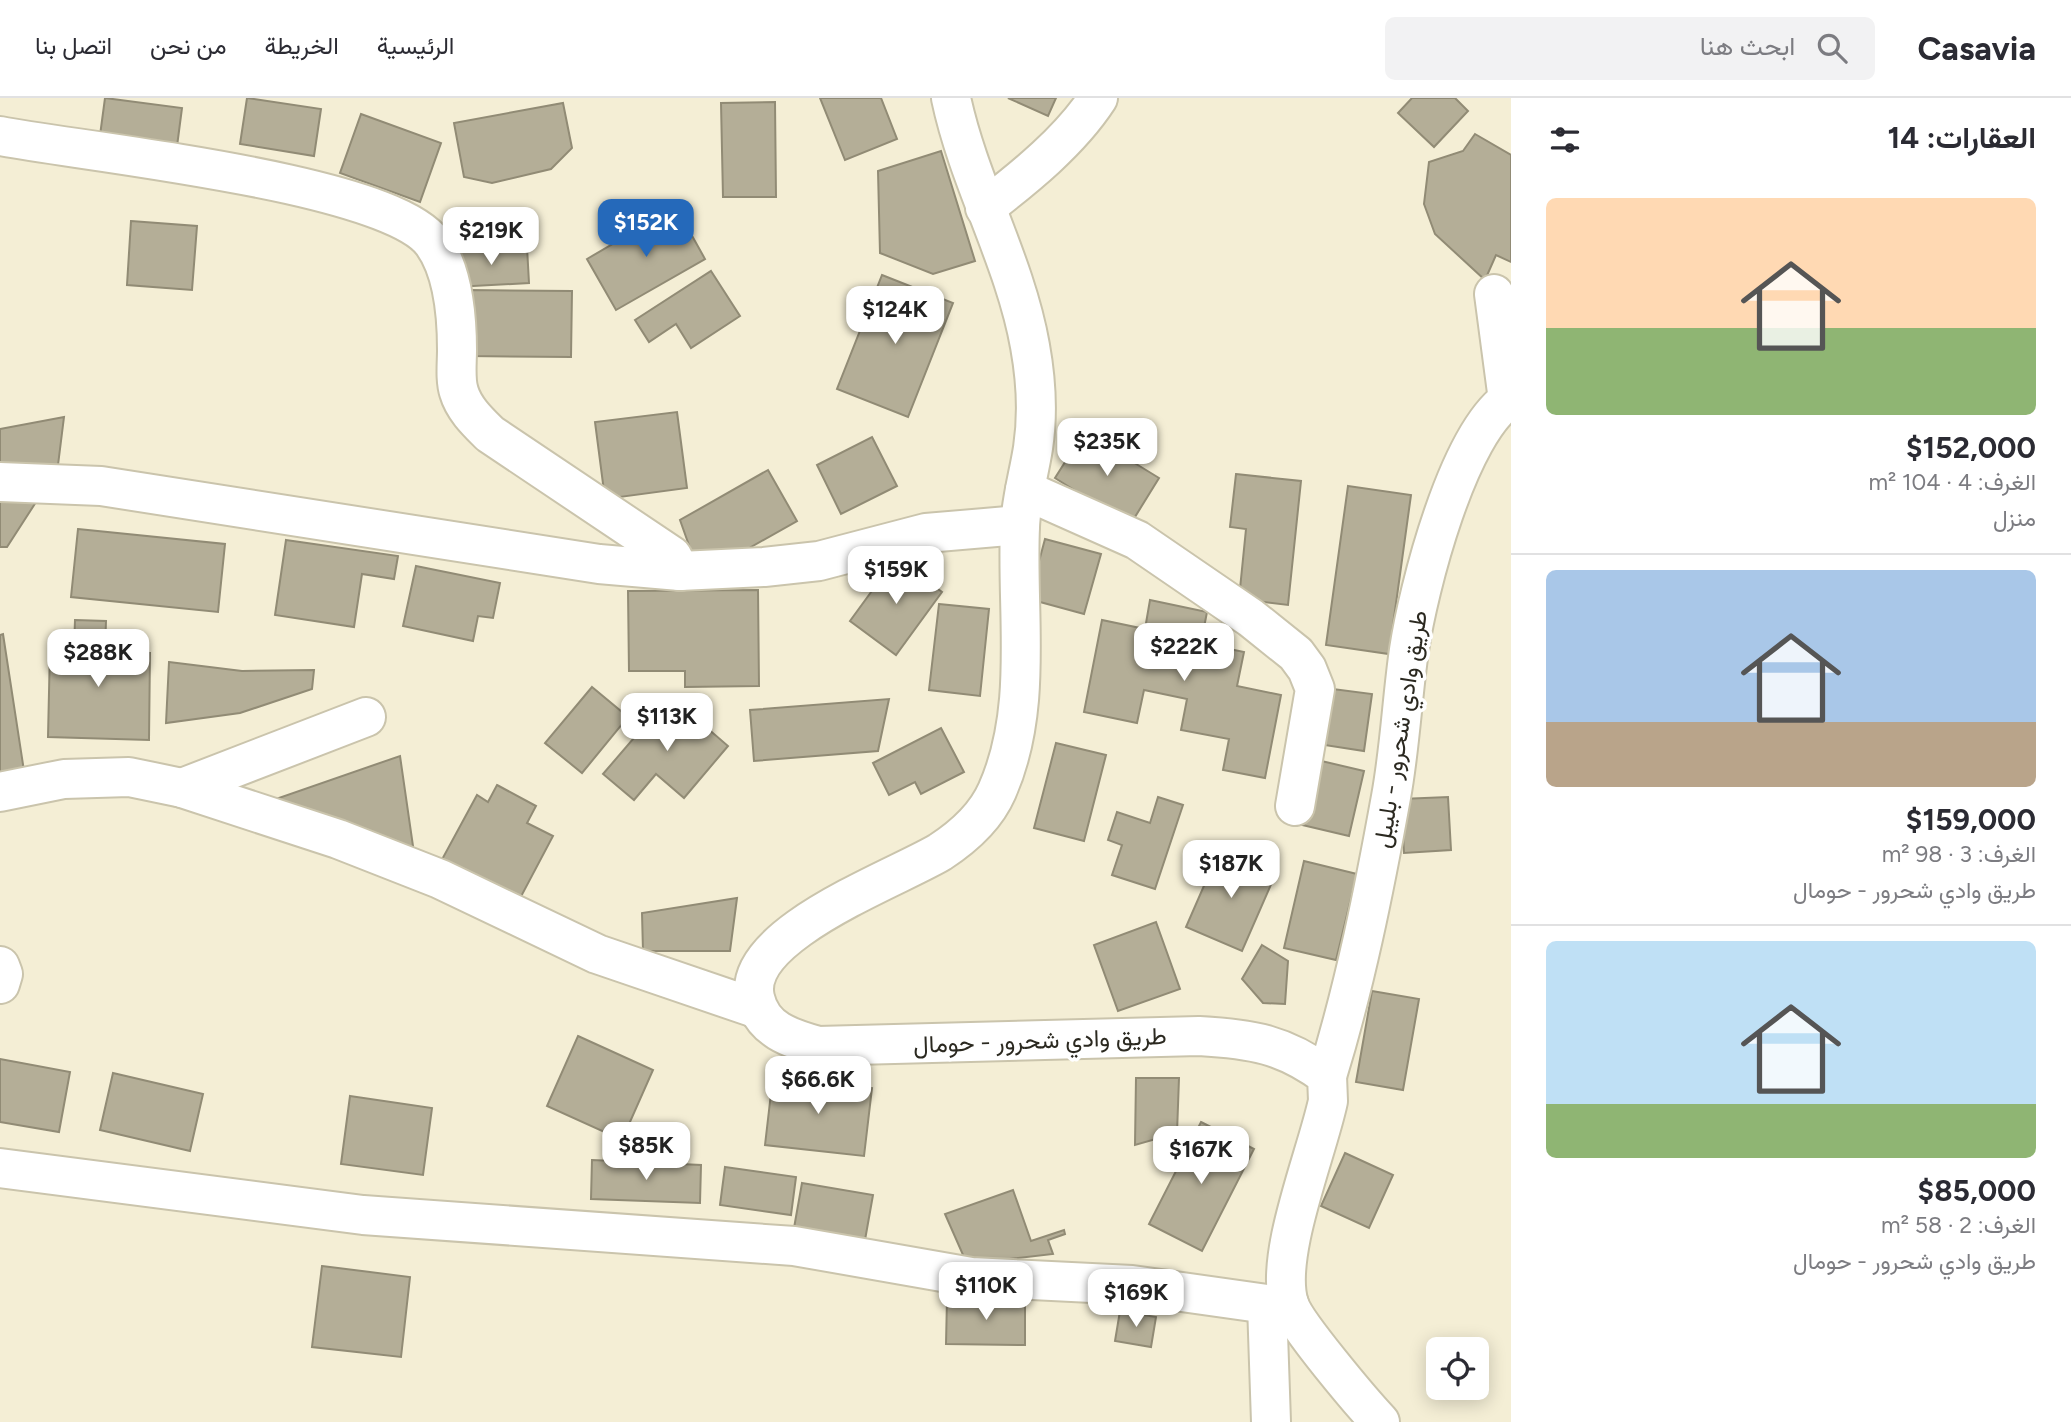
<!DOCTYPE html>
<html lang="ar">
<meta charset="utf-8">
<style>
:root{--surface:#fff;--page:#f2f2f3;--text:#2b2b33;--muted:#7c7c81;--line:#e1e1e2;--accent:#2569ba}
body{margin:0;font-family:Figtree,Vazirmatn,sans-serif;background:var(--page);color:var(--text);direction:rtl;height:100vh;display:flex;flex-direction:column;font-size:26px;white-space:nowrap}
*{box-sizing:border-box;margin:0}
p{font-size:23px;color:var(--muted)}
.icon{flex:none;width:38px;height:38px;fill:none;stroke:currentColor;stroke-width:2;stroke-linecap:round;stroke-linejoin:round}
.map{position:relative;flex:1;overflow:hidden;direction:ltr}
.drawer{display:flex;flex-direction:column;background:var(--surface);width:560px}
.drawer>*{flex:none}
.buttons{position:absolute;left:1426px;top:1239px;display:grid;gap:14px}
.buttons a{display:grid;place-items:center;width:63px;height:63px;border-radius:10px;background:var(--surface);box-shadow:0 4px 18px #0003;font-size:35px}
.price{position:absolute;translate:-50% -60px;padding:0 16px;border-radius:14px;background:#fff;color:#222;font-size:23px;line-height:46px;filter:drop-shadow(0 2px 4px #0008)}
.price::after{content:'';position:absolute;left:50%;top:42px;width:21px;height:16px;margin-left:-10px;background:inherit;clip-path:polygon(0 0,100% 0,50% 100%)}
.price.selected{background:var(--accent);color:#fff}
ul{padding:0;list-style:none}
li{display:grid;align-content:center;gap:14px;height:371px;padding:0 35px}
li+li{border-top:2px solid var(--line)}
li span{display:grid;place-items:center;height:217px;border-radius:10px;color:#555}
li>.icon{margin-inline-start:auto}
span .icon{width:126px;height:126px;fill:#fffc;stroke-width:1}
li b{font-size:30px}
h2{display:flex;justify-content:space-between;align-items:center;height:84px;padding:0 35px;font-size:30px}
header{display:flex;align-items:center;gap:42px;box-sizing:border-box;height:98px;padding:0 35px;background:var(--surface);border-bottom:2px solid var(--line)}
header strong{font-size:33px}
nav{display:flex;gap:38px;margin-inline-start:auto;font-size:24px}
.search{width:490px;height:63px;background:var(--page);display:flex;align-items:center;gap:18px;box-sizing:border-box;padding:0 24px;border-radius:10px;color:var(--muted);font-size:26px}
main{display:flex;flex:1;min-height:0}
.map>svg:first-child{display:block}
</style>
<header>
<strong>Casavia</strong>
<div class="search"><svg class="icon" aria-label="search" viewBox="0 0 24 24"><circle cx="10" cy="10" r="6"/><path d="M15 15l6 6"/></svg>ابحث هنا</div>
<nav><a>الرئيسية</a><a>الخريطة</a><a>من نحن</a><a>اتصل بنا</a></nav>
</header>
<main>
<section class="drawer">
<h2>العقارات: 14<svg class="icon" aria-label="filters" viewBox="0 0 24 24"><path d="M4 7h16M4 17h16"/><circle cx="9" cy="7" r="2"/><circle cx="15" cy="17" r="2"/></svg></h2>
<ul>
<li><span style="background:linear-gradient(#ffd9b3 60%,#8fb573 0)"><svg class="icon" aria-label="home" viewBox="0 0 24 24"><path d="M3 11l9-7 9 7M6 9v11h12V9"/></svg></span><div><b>$152,000</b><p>الغرف: 4 · 104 m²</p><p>منزل</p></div></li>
<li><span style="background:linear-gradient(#a9c7e8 70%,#b9a48a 0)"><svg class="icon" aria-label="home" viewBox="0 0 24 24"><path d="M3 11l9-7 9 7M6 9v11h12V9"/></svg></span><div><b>$159,000</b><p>الغرف: 3 · 98 m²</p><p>طريق وادي شحرور - حومال</p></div></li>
<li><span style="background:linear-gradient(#bfe0f5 75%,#8fb573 0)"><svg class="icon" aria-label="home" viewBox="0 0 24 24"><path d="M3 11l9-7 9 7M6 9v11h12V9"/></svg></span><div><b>$85,000</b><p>الغرف: 2 · 58 m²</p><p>طريق وادي شحرور - حومال</p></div></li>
</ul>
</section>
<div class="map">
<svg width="1511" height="1324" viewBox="0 0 1511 1324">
<rect width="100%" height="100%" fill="#f4eed5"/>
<g fill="#b4ae97" stroke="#918b75" stroke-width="2">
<path d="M105 0 182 10 176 56 99 45Z"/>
<path d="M247 0 321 11 314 58 240 46Z"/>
<path d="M820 0H881L897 41 845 62Z"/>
<path d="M1008 0H1056L1048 18Z"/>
<path d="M1412 0H1455L1468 13 1434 49 1398 15Z"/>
<path d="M775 4 776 99H723L721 5Z"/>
<path d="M563 5 572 50 551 71 492 85 464 79 454 25Z"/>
<path d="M361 16 441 45 420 104 340 75Z"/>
<path d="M1475 36 1511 57V164L1496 157 1485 182 1435 136 1424 106 1429 64 1463 53Z"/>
<path d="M941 53 975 163 933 176 880 155 878 73Z"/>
<path d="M676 109 705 161 616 212 587 161Z"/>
<path d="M131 123 197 128 192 192 127 187Z"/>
<path d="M527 149 529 185 455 189 453 152Z"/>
<path d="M711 173 740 218 691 250 676 226 649 244 635 222Z"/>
<path d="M882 177 953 205 908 319 837 291Z"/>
<path d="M468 192 572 193 571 259 468 258Z"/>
<path d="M677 314 687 390 605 401 595 324Z"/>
<path d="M64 319 57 375 0 368V331Z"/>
<path d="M1084 334 1159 380 1130 427 1055 380Z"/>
<path d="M872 339 897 388 841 416 817 367Z"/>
<path d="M768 372 797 423 728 462 691 453 680 422Z"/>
<path d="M1236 376 1301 383 1288 507 1239 501 1246 431 1230 429Z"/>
<path d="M1348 388 1411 397 1389 556 1326 547Z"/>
<path d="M38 401 7 449H0V404Z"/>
<path d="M78 431 225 446 218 514 71 499Z"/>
<path d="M1045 441 1101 456 1084 516 1029 501Z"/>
<path d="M286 442 398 458 394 481 362 476 354 529 275 517Z"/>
<path d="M896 460 942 494 896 557 850 523Z"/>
<path d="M416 468 500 485 493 520 478 518 473 543 403 528Z"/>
<path d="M758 492 759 588 685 589V573H629L628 493Z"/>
<path d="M1150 502 1207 514 1201 545 1244 554 1237 588 1281 597 1265 680 1223 672 1229 641 1181 632 1187 601 1144 592 1137 625 1084 614 1102 522 1145 531Z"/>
<path d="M939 506 989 511 980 598 929 592Z"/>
<path d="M75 522 106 523 105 553 150 555 149 642 48 639 50 550 74 551Z"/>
<path d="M3 536 24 673 0 677V537Z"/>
<path d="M169 564 242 573 314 572 312 591 240 615 166 625Z"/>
<path d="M592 589 628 619 582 675 545 645Z"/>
<path d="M1325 590 1372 596 1364 653 1318 646Z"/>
<path d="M670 598 728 648 684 700 656 676 634 702 603 676Z"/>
<path d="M889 601 878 653 754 663 750 612Z"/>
<path d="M941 630 964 674 921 696 915 684 889 697 873 665Z"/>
<path d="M1056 645 1106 657 1084 743 1034 730Z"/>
<path d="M400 658 414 755 273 702Z"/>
<path d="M1313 661 1364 673 1349 738 1298 726Z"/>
<path d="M497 687 536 708 527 725 553 738 516 808 439 767 477 697 488 704Z"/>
<path d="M1158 699 1183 707 1155 791 1112 777 1122 747 1108 742 1117 714 1150 725Z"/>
<path d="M1448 699 1451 752 1404 755 1401 701Z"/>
<path d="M1220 751 1276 775 1242 853 1186 829Z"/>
<path d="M1304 763 1357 776 1336 862 1284 850Z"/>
<path d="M737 800 730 853H643L642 815Z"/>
<path d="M1156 824 1180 891 1118 913 1094 847Z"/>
<path d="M1262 847 1288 863 1285 906 1263 905 1242 881Z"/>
<path d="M1372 893 1419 901 1403 992 1356 984Z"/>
<path d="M578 938 653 972 622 1042 547 1008Z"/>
<path d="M0 961 70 974 59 1034 0 1024Z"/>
<path d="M113 975 203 996 190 1053 100 1032Z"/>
<path d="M773 978 872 990 864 1058 765 1047Z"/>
<path d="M1136 980H1179L1177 1035 1135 1047Z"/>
<path d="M350 998 432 1010 423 1077 341 1066Z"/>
<path d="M1201 1024 1254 1051 1202 1153 1149 1126Z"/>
<path d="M1345 1055 1393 1077 1369 1130 1321 1108Z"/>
<path d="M592 1062 701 1067 700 1105 591 1101Z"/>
<path d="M725 1069 796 1079 791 1117 720 1107Z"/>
<path d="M802 1085 873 1097 865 1142 794 1130Z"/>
<path d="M1013 1092 1031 1143 1064 1132 1065 1136 1048 1142 1053 1156 967 1166 945 1116Z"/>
<path d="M322 1168 410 1179 401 1259 312 1249Z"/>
<path d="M947 1201 1025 1202V1247L946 1246Z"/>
<path d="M1120 1213 1156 1219 1151 1249 1115 1243Z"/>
</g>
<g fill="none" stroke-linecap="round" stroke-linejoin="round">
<defs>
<g id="minor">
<path d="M0 38C83 54 389 84 433 145 453 173 457 218 457 252 457 265 455 282 459 294 464 311 478 324 490 336L672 458 680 473"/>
<path d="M985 110C1025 79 1070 43 1098 0"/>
<path d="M1494 196 1508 302"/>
<path d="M0 384 101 388 599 466 680 473 764 469 819 463 926 435 1020 427"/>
<path d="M1025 392 1137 442 1251 520 1296 556 1307 571 1315 591 1295 708"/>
<path d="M182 690 366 619"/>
<path d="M0 694 64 681 129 679 182 690 338 741 440 781 597 856 758 911"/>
<path d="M0 868 3 876 0 886"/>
<path d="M1327 978C1355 887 1374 793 1391 699 1400 650 1402 601 1409 552 1418 492 1458 333 1511 300"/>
<path d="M0 1070 363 1117 794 1148 971 1179 1132 1187 1267 1206H1289"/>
<path d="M1267 1206 1271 1324"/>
</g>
<path id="major" d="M951 0C969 85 1015 163 1030 248 1036 281 1038 317 1033 350 1029 376 1021 402 1020 429 1016 516 1034 610 997 693 986 718 963 739 940 754 895 781 740 837 755 900 762 932 790 940 818 948L1199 938C1252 941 1284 946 1327 978L1328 1003C1317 1055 1274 1158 1289 1206 1295 1226 1363 1306 1380 1324"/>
</defs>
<use href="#minor" stroke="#cac4ac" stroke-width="42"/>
<use href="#major" stroke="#cac4ac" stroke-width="42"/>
<use href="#minor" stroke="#fff" stroke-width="38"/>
<use href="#major" stroke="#fff" stroke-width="38"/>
</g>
<g text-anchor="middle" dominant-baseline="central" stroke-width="7" stroke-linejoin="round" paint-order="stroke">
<g font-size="24" fill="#2b2920" stroke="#fff">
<text transform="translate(1400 631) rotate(-81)">طريق وادي شحرور - بليبل</text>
<text transform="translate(1040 942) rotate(-2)">طريق وادي شحرور - حومال</text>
</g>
</g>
</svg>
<div class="buttons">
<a><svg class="icon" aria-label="locate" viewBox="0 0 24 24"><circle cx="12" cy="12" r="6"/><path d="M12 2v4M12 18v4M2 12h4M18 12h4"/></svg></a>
</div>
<b class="price selected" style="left:646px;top:161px">$152K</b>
<b class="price" style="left:491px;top:169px">$219K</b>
<b class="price" style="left:895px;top:248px">$124K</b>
<b class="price" style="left:1107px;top:380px">$235K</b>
<b class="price" style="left:896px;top:508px">$159K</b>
<b class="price" style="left:1184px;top:585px">$222K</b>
<b class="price" style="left:98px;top:591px">$288K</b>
<b class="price" style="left:667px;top:655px">$113K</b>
<b class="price" style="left:1231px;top:802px">$187K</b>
<b class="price" style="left:818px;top:1018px">$66.6K</b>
<b class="price" style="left:646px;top:1084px">$85K</b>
<b class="price" style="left:1201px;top:1088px">$167K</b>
<b class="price" style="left:986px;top:1224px">$110K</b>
<b class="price" style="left:1136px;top:1231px">$169K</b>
</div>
</main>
